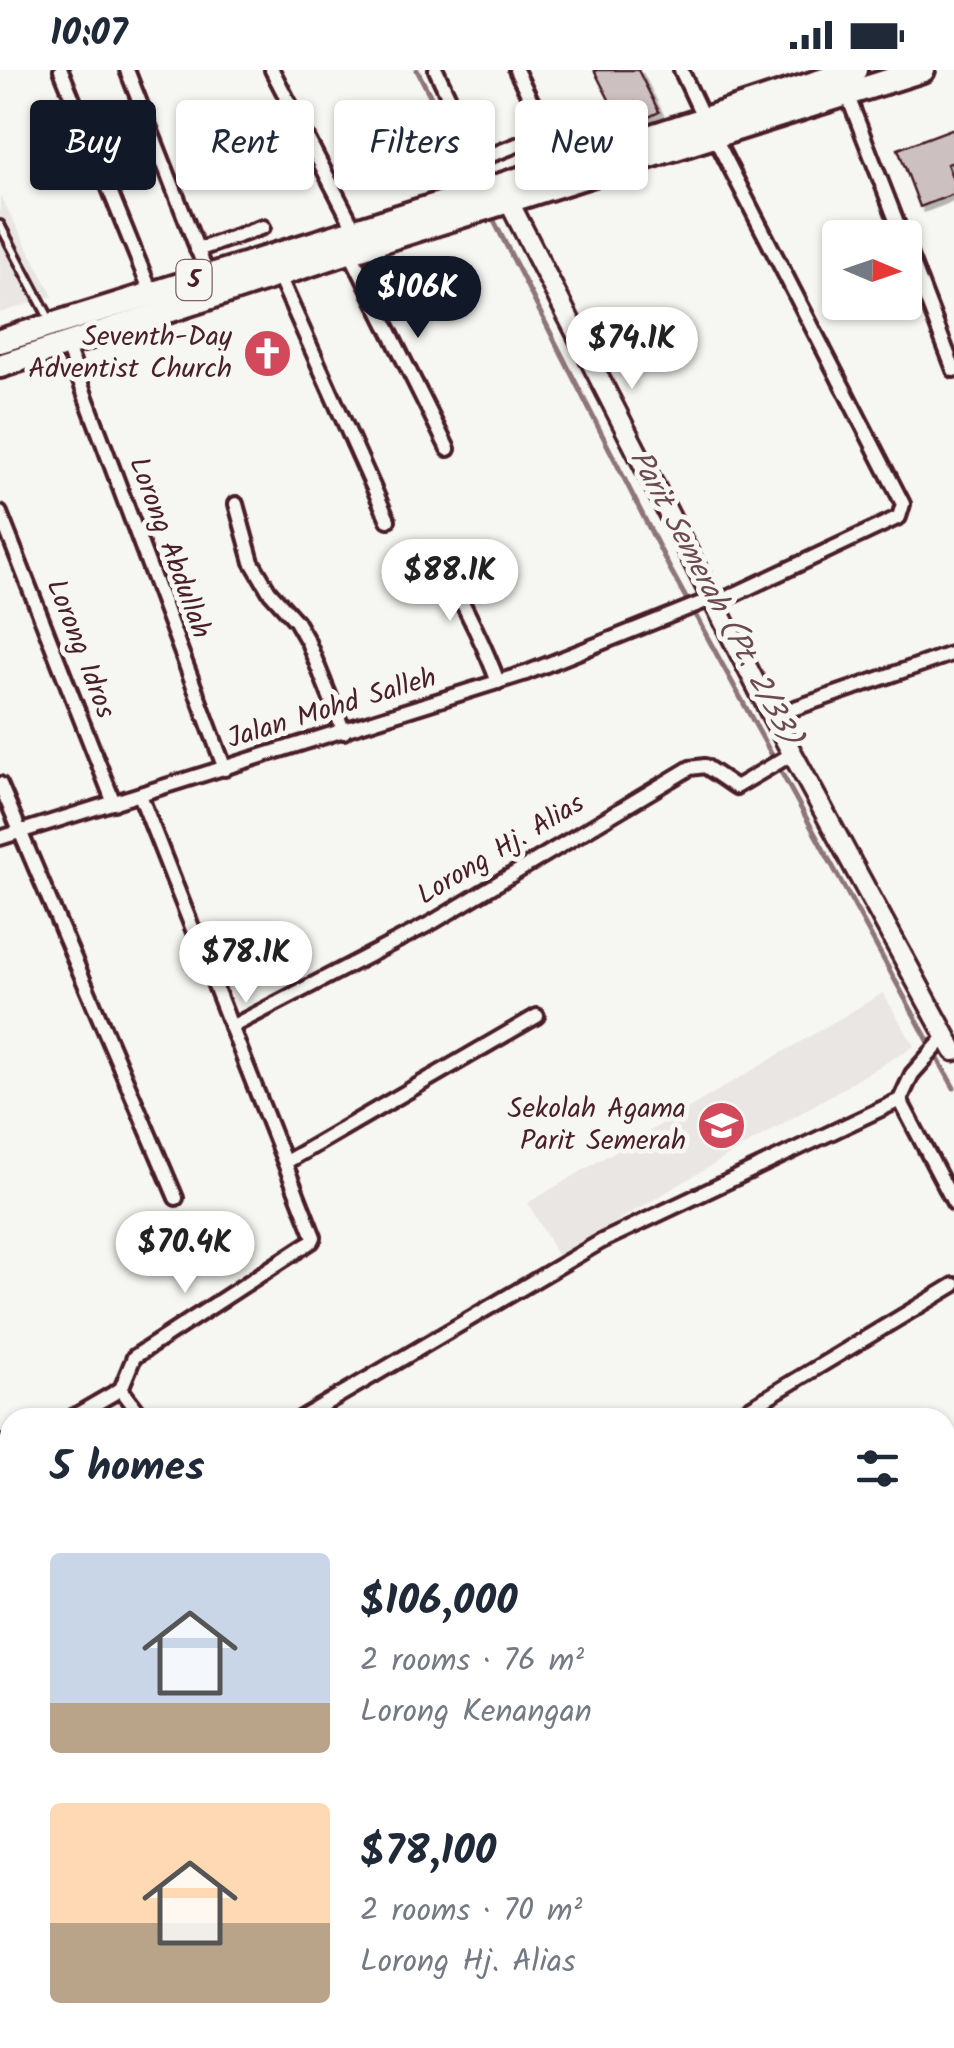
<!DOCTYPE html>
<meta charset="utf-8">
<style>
:root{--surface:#fff;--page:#f2f2f3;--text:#1f2937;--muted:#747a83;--accent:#111827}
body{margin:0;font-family:Kalam,sans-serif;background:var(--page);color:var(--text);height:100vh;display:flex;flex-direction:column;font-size:38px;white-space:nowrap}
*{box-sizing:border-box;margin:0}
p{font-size:32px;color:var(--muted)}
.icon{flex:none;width:55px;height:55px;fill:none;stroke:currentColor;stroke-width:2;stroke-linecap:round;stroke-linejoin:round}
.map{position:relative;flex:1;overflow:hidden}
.sheet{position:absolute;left:0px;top:1338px;width:955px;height:642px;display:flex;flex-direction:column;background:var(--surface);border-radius:30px 30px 0 0;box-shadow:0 2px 8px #0004}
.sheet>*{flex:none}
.hud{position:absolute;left:30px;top:30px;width:895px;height:90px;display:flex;gap:20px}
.needle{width:65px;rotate:92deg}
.fabs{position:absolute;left:822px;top:150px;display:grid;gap:20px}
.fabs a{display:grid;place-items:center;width:100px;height:100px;border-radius:10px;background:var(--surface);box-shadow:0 2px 8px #0004;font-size:50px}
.price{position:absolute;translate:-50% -85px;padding:0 22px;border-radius:35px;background:#fff;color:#222;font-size:32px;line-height:65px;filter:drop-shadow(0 2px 5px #0008)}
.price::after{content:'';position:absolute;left:50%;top:60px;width:30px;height:22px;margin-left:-15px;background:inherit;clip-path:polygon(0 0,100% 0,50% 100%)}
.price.selected{background:var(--accent);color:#fff}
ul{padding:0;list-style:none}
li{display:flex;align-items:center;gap:30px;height:250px;padding:0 50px}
li span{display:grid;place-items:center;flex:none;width:280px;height:200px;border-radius:10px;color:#555}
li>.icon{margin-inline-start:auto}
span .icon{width:120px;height:120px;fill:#fffc;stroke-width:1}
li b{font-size:42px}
h2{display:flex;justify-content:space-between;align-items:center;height:120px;padding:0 50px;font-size:42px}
.pill{padding:0 35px;border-radius:10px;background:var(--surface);box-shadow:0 2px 8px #0004;font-size:35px;line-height:90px}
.pill.selected{background:var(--accent);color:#fff}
.status{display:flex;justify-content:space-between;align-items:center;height:70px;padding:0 50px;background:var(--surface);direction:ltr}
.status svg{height:28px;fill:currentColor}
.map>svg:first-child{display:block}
</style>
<div class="status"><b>10:07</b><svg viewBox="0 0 49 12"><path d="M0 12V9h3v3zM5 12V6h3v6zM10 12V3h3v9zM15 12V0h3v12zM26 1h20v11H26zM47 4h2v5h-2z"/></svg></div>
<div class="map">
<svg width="954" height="1978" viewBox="0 0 954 1978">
<defs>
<filter id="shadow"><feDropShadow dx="4.5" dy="4.5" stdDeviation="0" flood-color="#0004"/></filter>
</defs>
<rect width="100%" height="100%" fill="#f6f6f2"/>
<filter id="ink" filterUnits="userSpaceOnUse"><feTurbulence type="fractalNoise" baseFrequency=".01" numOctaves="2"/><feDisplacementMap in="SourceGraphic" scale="20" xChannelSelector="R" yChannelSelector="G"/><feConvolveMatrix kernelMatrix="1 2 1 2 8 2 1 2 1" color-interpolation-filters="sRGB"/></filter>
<g filter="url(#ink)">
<g fill="#e9e6e3">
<path d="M0 125 53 226 0 243Z"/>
<path d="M883 923 914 976 558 1186 528 1133Z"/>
</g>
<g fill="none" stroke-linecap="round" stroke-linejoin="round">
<g stroke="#8e747a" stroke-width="5">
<path d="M417 0 477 117"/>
<path d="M491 145 669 497 954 1018"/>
</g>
</g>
<g fill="#ccc1c0" stroke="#4a1f2b" stroke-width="2.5" filter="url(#shadow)">
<path d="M594 0H638L659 42 624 59Z"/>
<path d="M954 58V92L947 94 954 112V124L920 137 898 79Z"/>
</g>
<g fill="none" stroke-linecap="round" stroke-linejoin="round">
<defs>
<path id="lane" d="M0 155 49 248"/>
<g id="street">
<path d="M61 0 151 222"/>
<path d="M127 0 208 206"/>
<path d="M272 0 355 160"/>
<path d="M436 0 473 80 481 89 603 41"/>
<path d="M516 0 563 95"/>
<path d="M681 0 704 49"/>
<path d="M847 24 903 168"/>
<path d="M714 66 903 434 899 447 714 534"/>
<path d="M905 173 954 300"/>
<path d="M197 180 263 157"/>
<path d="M350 182 448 379"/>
<path d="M278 204 388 450"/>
<path d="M66 274 225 699"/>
<path d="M236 434 252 492 269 521 296 551 308 572 344 662"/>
<path d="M0 443 114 733"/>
<path d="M436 481C458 525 481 566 498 612"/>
<path d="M772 646 954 583"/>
<path d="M0 714 176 1128"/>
<path d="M0 768 526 603 711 529"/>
<path d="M231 957 433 852 690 698 705 696 736 717 792 684"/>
<path d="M946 966 912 1004 900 1030 954 1133"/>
<path d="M286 1092 537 946"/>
<path d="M121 1319 134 1287 312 1171 314 1167 140 725"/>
<path d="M71 1348 121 1319 143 1348"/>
<path d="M301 1348 602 1171 900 1030"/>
<path d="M733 1348 954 1215"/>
<path d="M0 1373 10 1391"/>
<path d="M945 1382 954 1376"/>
<path d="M0 1496 10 1490"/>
<path d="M945 1526 954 1521"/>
<path d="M0 1642 10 1658"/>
<path d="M945 1689 954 1684"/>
<path d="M945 1850 954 1845"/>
<path d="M0 1933 10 1934"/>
<path d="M311 1970 315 1978"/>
<path d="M714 1978 728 1970"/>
</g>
<path id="secondary" d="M504 122 772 646 954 981"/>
<g id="highway">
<path d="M0 271 501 115 855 0"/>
<path d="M0 296 394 167 923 0"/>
</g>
</defs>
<use href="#lane" stroke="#4a1f2b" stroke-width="14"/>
<use href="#street" stroke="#4a1f2b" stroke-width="20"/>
<use href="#secondary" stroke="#4a1f2b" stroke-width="25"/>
<use href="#highway" stroke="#4a1f2b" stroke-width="30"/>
<use href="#lane" stroke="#f6f6f2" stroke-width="6"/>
<use href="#street" stroke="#f6f6f2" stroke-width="12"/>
<use href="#secondary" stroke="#f6f6f2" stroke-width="18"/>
<use href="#highway" stroke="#f6f6f2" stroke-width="22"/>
</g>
</g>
<defs>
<symbol id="church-disc" viewBox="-11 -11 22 22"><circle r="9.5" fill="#d1495b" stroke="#f6f6f2"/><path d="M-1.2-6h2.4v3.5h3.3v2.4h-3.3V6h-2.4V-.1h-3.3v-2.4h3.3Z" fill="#fff"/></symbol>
<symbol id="school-disc" viewBox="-11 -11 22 22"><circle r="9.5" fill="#d1495b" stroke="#f6f6f2"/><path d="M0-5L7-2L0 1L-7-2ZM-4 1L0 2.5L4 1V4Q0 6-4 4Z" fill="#fff"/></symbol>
</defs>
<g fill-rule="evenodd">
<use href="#church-disc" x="240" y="256" width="55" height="55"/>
<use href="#school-disc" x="694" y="1028" width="55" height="55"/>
</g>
<g text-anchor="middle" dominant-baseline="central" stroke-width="10" stroke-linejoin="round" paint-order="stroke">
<rect fill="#f6f6f2" stroke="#7e6067" stroke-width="2.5" x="176.5" y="190" width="35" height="40" rx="8"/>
<g font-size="25" font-weight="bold" fill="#4a1f2b">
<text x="194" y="210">5</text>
</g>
<g font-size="28" fill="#4a1f2b" stroke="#f6f6f2" text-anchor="end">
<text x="232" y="267">Seventh-Day<tspan x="232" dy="32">Adventist Church</tspan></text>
<text x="686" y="1039">Sekolah Agama<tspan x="686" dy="32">Parit Semerah</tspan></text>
</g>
<g font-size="28" fill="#4a1f2b" stroke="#f6f6f2">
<text transform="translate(169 478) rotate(70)">Lorong Abdullah</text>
<text transform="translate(80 579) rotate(69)">Lorong Idros</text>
<text transform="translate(332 639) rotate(-17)">Jalan Mohd Salleh</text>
<text transform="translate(501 780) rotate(-31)">Lorong Hj. Alias</text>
</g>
<g font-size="30" font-style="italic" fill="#6c4a52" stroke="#f6f6f2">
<text transform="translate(714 528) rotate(62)">Parit Semerah (Pt. 2/33)</text>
</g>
</g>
</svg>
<div class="fabs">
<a><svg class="needle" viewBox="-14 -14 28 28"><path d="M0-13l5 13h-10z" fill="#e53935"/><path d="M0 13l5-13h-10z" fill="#747a83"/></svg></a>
</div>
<b class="price selected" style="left:418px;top:271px">$106K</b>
<b class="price" style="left:632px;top:322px">$74.1K</b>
<b class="price" style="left:450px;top:554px">$88.1K</b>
<b class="price" style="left:246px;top:936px">$78.1K</b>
<b class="price" style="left:185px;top:1226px">$70.4K</b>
<div class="hud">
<a class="pill selected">Buy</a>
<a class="pill">Rent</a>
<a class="pill">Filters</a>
<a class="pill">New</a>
</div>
<section class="sheet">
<h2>5 homes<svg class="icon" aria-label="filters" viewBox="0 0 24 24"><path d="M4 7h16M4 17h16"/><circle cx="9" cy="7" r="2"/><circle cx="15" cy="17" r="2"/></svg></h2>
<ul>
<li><span style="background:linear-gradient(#c9d6e8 75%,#b9a48a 0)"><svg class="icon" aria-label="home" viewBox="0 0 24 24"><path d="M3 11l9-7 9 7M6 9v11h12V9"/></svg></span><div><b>$106,000</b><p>2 rooms · 76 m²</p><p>Lorong Kenangan</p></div></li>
<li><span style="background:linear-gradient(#ffd9b3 60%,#b9a48a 0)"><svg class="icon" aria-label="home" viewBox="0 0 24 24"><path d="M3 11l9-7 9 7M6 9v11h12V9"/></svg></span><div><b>$78,100</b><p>2 rooms · 70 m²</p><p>Lorong Hj. Alias</p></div></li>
</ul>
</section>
</div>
